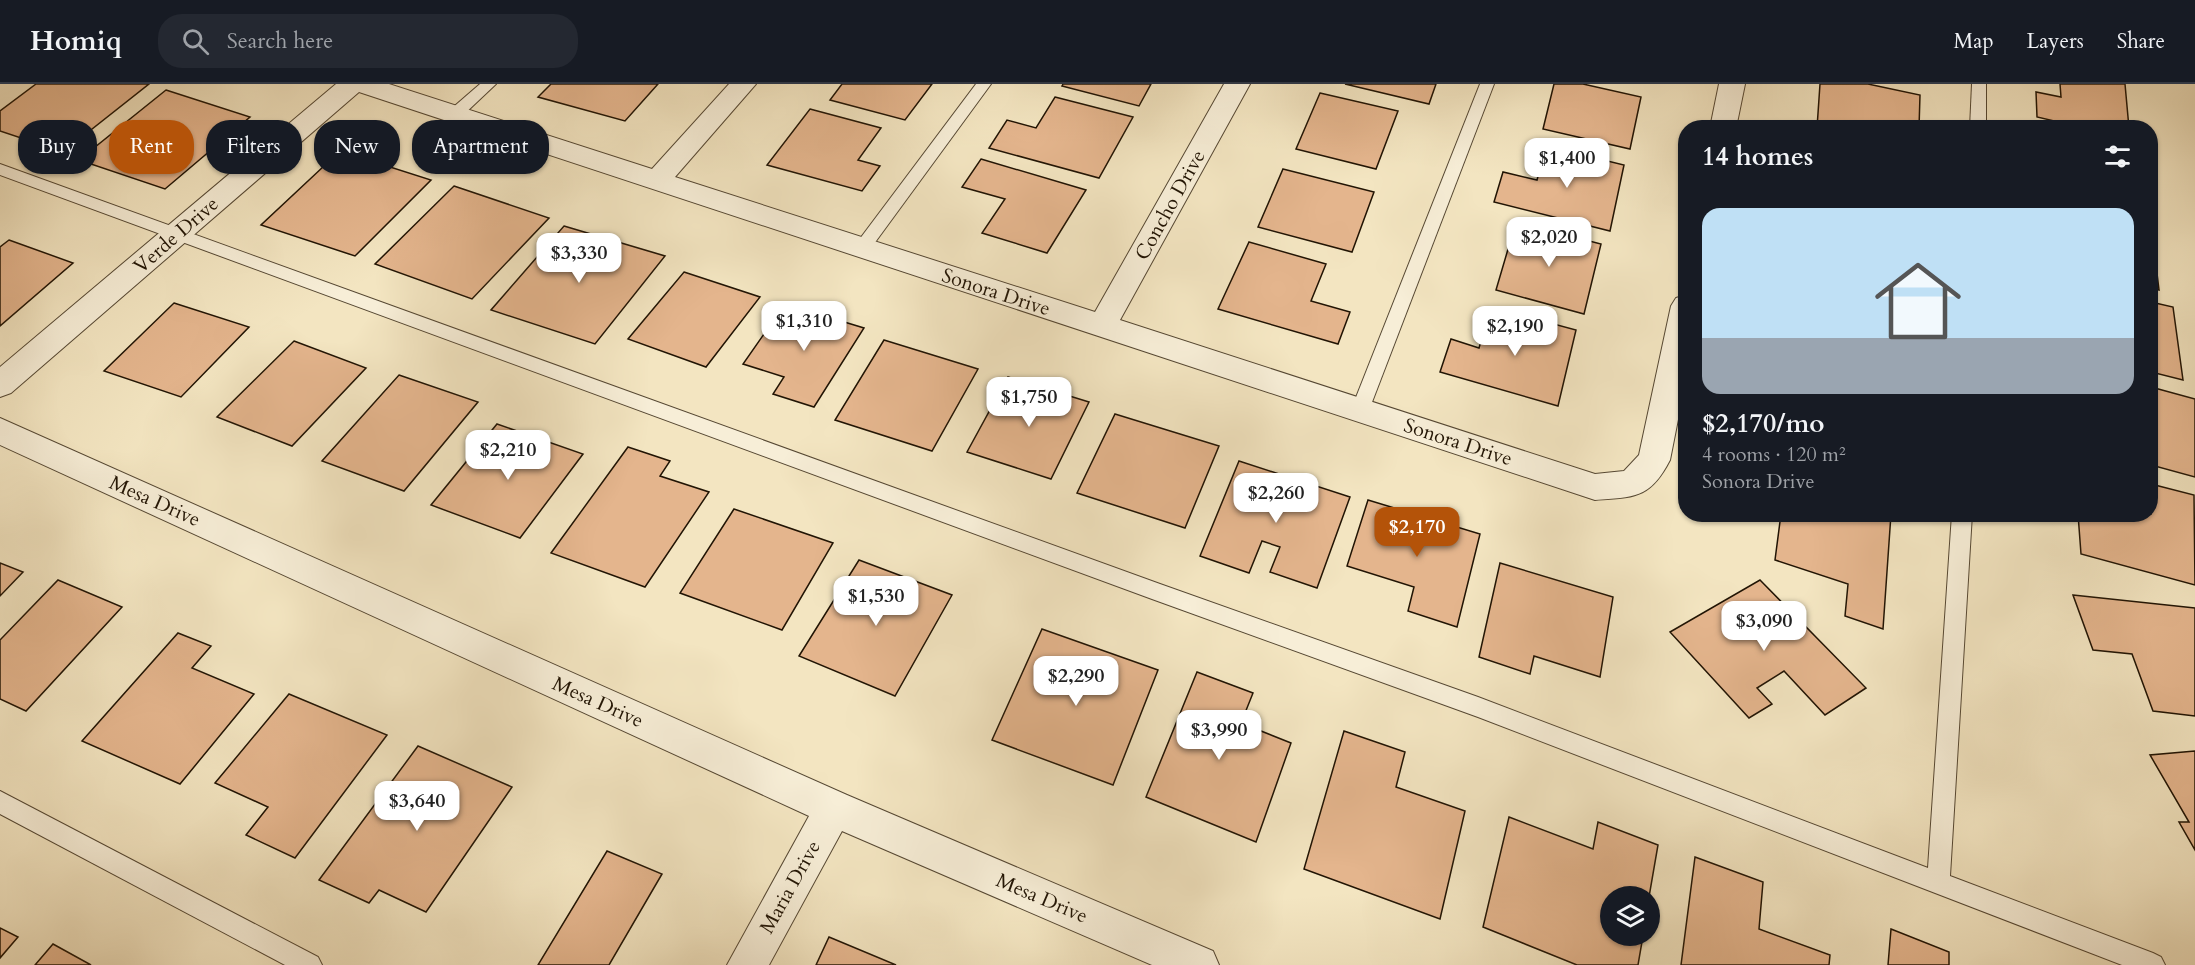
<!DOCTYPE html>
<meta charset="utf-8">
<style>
:root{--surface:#171b24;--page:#242831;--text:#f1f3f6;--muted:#9ea1a6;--line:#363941;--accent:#b45309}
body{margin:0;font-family:Cardo,serif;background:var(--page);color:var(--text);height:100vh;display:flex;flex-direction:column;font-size:22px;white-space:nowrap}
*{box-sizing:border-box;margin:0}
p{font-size:20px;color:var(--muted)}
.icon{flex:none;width:33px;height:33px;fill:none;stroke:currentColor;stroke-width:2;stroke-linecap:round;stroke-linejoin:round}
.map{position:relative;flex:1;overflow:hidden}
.drawer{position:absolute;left:1678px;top:36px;width:480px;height:402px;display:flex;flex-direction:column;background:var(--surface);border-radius:24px;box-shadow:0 2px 4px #0004}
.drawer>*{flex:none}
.guide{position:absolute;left:18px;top:36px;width:570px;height:54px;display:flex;gap:12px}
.buttons{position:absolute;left:1600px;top:802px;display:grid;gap:12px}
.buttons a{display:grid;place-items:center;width:60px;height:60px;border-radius:50%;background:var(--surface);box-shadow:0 2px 4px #0004;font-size:30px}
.price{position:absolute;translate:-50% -51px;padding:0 14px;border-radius:12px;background:#fff;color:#222;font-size:20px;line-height:39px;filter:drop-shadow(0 2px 3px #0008)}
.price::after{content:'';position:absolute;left:50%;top:36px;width:18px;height:14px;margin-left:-9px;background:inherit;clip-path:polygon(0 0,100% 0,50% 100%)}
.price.active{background:var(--accent);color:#fff}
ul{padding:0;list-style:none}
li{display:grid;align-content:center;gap:12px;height:318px;padding:0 24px}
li+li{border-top:2px solid var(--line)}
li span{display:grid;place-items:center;height:186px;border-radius:18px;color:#555}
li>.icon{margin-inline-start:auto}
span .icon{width:108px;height:108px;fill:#fffc;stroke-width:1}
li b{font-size:26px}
h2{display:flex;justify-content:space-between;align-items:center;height:72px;padding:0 24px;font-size:26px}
.chip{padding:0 21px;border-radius:24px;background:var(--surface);box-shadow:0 2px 4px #0004;font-size:21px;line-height:54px}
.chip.active{background:var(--accent);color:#fff}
header{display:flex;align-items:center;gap:36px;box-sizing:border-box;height:84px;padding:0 30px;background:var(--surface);border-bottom:2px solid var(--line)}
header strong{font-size:28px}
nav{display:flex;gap:33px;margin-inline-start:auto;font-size:21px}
.search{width:420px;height:54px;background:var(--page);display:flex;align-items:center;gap:15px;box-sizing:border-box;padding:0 21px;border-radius:24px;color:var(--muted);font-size:22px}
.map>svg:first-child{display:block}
</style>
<header>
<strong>Homiq</strong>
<div class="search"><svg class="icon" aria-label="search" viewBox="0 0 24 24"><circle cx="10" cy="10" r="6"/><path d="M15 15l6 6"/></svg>Search here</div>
<nav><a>Map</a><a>Layers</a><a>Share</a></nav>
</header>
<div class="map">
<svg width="2195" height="881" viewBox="0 0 2195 881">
<rect width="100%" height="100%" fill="#f3e5c1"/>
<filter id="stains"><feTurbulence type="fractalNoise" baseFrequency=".00333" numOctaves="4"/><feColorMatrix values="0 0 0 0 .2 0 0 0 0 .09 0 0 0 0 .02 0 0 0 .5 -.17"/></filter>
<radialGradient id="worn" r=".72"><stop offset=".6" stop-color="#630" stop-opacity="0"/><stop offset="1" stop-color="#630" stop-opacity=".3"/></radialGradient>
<g fill="#e4b58d" stroke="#211404" stroke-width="1.5">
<path d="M36 0H149L63 68 0 47V27Z"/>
<path d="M551 0H658L625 37 538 13Z"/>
<path d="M842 0H932L905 36 830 16Z"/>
<path d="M1063 0H1151L1139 22 1062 2Z"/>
<path d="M1345 0H1436L1429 20Z"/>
<path d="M1554 0H1583L1641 13 1630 65 1543 45Z"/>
<path d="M1820 0H1868L1920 11 1919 44H1817Z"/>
<path d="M2060 0H2125L2129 44H2084L2037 33 2036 8 2061 13Z"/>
<path d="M166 6 250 33 165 105 79 76Z"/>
<path d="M1320 9 1398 27 1376 85 1296 65Z"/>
<path d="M1055 13 1133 33 1099 94 989 64 1007 36 1036 44Z"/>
<path d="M810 25 881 44 858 76 880 82 862 107 767 81Z"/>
<path d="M1546 62 1624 81 1610 147 1494 118 1503 88 1537 96Z"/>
<path d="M340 67 431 96 355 172 261 141Z"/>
<path d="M981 75 1086 106 1047 169 982 149 1005 115 962 103Z"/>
<path d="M1283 85 1374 108 1352 168 1258 143Z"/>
<path d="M454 102 549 134 472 215 375 180Z"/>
<path d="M1516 138 1601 160 1584 230 1496 206Z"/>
<path d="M2151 140 2159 206 2151 204Z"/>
<path d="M564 142 665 172 595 260 491 226Z"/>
<path d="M9 156 73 179 0 242V163Z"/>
<path d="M1249 158 1326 180 1311 217 1350 228 1338 260 1218 225Z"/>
<path d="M684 188 760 213 706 283 628 255Z"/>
<path d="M2151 218 2173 223 2183 296 2151 288Z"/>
<path d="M174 219 249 243 181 313 104 287Z"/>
<path d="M785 220 864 244 814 323 773 310 784 293 743 280Z"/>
<path d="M1491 223 1576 246 1558 322 1440 288 1451 255 1479 264Z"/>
<path d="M884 256 978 285 932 367 835 336Z"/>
<path d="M294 257 366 284 292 362 217 333Z"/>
<path d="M399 291 478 318 404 407 322 377Z"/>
<path d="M1008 293 1089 318 1051 395 967 368Z"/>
<path d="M2151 303 2195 315V393L2151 381Z"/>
<path d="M1115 330 1219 362 1185 444 1077 409Z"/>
<path d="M497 340 583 370 520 454 431 421Z"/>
<path d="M628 363 670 377 660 392 709 408 645 503 551 469Z"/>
<path d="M1239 377 1350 413 1317 504 1270 488 1280 463 1262 457 1249 489 1200 472Z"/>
<path d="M2151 400 2194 411 2195 501 2081 470 2078 430H2151Z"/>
<path d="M1368 416 1480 450 1457 543 1408 527 1414 503 1347 482Z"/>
<path d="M734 425 833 459 782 546 680 509Z"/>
<path d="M1781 430H1891L1883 545 1845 532 1848 500 1775 476Z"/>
<path d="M859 476 952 511 895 612 799 572Z"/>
<path d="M0 479 23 488 0 512Z"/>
<path d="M1500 479 1613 513 1600 593 1534 572 1530 590 1479 573Z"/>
<path d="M58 496 122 523 26 627 0 615V556Z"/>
<path d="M1760 496 1866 604 1825 631 1784 587 1757 604 1772 620 1749 634 1670 548Z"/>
<path d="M2073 511 2195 524V632L2153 627 2132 570 2093 566Z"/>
<path d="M1042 545 1158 586 1113 701 992 656Z"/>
<path d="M178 549 211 562 192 584 254 610 180 700 82 657Z"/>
<path d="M1197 588 1253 609 1241 639 1291 659 1256 758 1146 713Z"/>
<path d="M289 610 387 651 295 774 246 751 268 723 215 699Z"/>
<path d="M1344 647 1405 668 1396 703 1465 727 1440 835 1304 785Z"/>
<path d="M418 662 512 703 426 828 379 806 369 819 319 796Z"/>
<path d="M2195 667V766L2179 738H2189L2150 671Z"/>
<path d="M1509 733 1593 765 1598 738 1658 761 1649 813H1611V852H1643L1638 881H1577L1483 843Z"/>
<path d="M607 767 662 790 609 881H538Z"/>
<path d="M1695 773 1763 798 1759 845 1830 871 1829 881H1681Z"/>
<path d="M0 844 18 853 0 874Z"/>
<path d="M1891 845 1949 868V881H1888Z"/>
<path d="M829 853 896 881H816Z"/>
<path d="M53 860 91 881H35Z"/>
</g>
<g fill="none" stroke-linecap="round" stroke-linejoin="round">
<defs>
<g id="lane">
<path d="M480 0H496L460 34H450L447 30 450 26Z"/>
<path d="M976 0H991L868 168H856L854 164 856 160Z"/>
<path d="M1480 0H1494L1369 326 1366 331 1360 333 1354 331 1351 326Z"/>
<path d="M1972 0H1986V44H1970Z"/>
<path d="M0 80 1160 500 1478 613 1928 784 1952 430H1972L1950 792 2153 869 2161 873 2165 881H2122L1478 633 1152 515 0 91Z"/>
<path d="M0 707 318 873 322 881H285L0 730Z"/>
</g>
<g id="street">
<path d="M336 0H389L652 85 729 0H756L675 93 1095 228 1224 0H1250L1120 236 1595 390 1624 387 1639 371 1671 222 1676 214 1686 211V295L1670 376C1650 415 1634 413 1595 416L359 8 11 309 0 313V283Z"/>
<path d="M1719 0H1745L1736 44H1710Z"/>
<path d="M0 334 847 711 1213 867 1219 881H1152L842 747 769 881H727L809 732 0 361Z"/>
</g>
</defs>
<use href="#lane" stroke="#564833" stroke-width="2"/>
<use href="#street" stroke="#564833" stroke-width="2"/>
<use href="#lane" fill="#f7eed7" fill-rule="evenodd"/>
<use href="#street" fill="#f7eed7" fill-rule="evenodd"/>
</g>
<g text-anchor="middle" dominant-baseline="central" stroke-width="4.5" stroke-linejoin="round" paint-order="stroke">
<g font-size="20" fill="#211404" stroke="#f7eed7">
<text transform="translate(1170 121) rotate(-61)">Concho Drive</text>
<text transform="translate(176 151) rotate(-41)">Verde Drive</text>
<text transform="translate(996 208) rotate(18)">Sonora Drive</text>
<text transform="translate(1458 358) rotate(18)">Sonora Drive</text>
<text transform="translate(155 417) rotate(24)">Mesa Drive</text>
<text transform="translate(598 618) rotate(24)">Mesa Drive</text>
<text transform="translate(790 803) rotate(-61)">Maria Drive</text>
<text transform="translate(1042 814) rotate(23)">Mesa Drive</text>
</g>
</g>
<rect width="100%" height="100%" filter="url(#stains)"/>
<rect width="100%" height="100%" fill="url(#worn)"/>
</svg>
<div class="buttons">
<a><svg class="icon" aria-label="layers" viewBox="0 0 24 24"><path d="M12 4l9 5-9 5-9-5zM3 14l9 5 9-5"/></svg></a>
</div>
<b class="price" style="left:1567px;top:105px">$1,400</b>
<b class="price" style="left:1549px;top:184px">$2,020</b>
<b class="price" style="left:579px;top:200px">$3,330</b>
<b class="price" style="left:804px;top:268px">$1,310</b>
<b class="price" style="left:1515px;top:273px">$2,190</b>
<b class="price" style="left:1029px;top:344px">$1,750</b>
<b class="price" style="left:508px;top:397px">$2,210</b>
<b class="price" style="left:1276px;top:440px">$2,260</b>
<b class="price active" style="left:1417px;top:474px">$2,170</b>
<b class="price" style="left:876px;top:543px">$1,530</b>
<b class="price" style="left:1764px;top:568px">$3,090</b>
<b class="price" style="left:1076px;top:623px">$2,290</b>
<b class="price" style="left:1219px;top:677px">$3,990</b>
<b class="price" style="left:417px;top:748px">$3,640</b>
<div class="guide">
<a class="chip">Buy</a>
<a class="chip active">Rent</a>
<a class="chip">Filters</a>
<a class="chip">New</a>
<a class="chip">Apartment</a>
</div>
<section class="drawer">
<h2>14 homes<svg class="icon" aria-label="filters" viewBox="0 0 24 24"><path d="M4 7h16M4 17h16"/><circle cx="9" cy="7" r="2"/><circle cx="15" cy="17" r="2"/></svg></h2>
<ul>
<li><span style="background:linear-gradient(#bfe0f5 70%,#9aa5b1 0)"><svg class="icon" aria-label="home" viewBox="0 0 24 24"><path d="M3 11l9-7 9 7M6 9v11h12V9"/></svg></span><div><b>$2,170/mo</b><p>4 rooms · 120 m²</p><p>Sonora Drive</p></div></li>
</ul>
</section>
</div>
